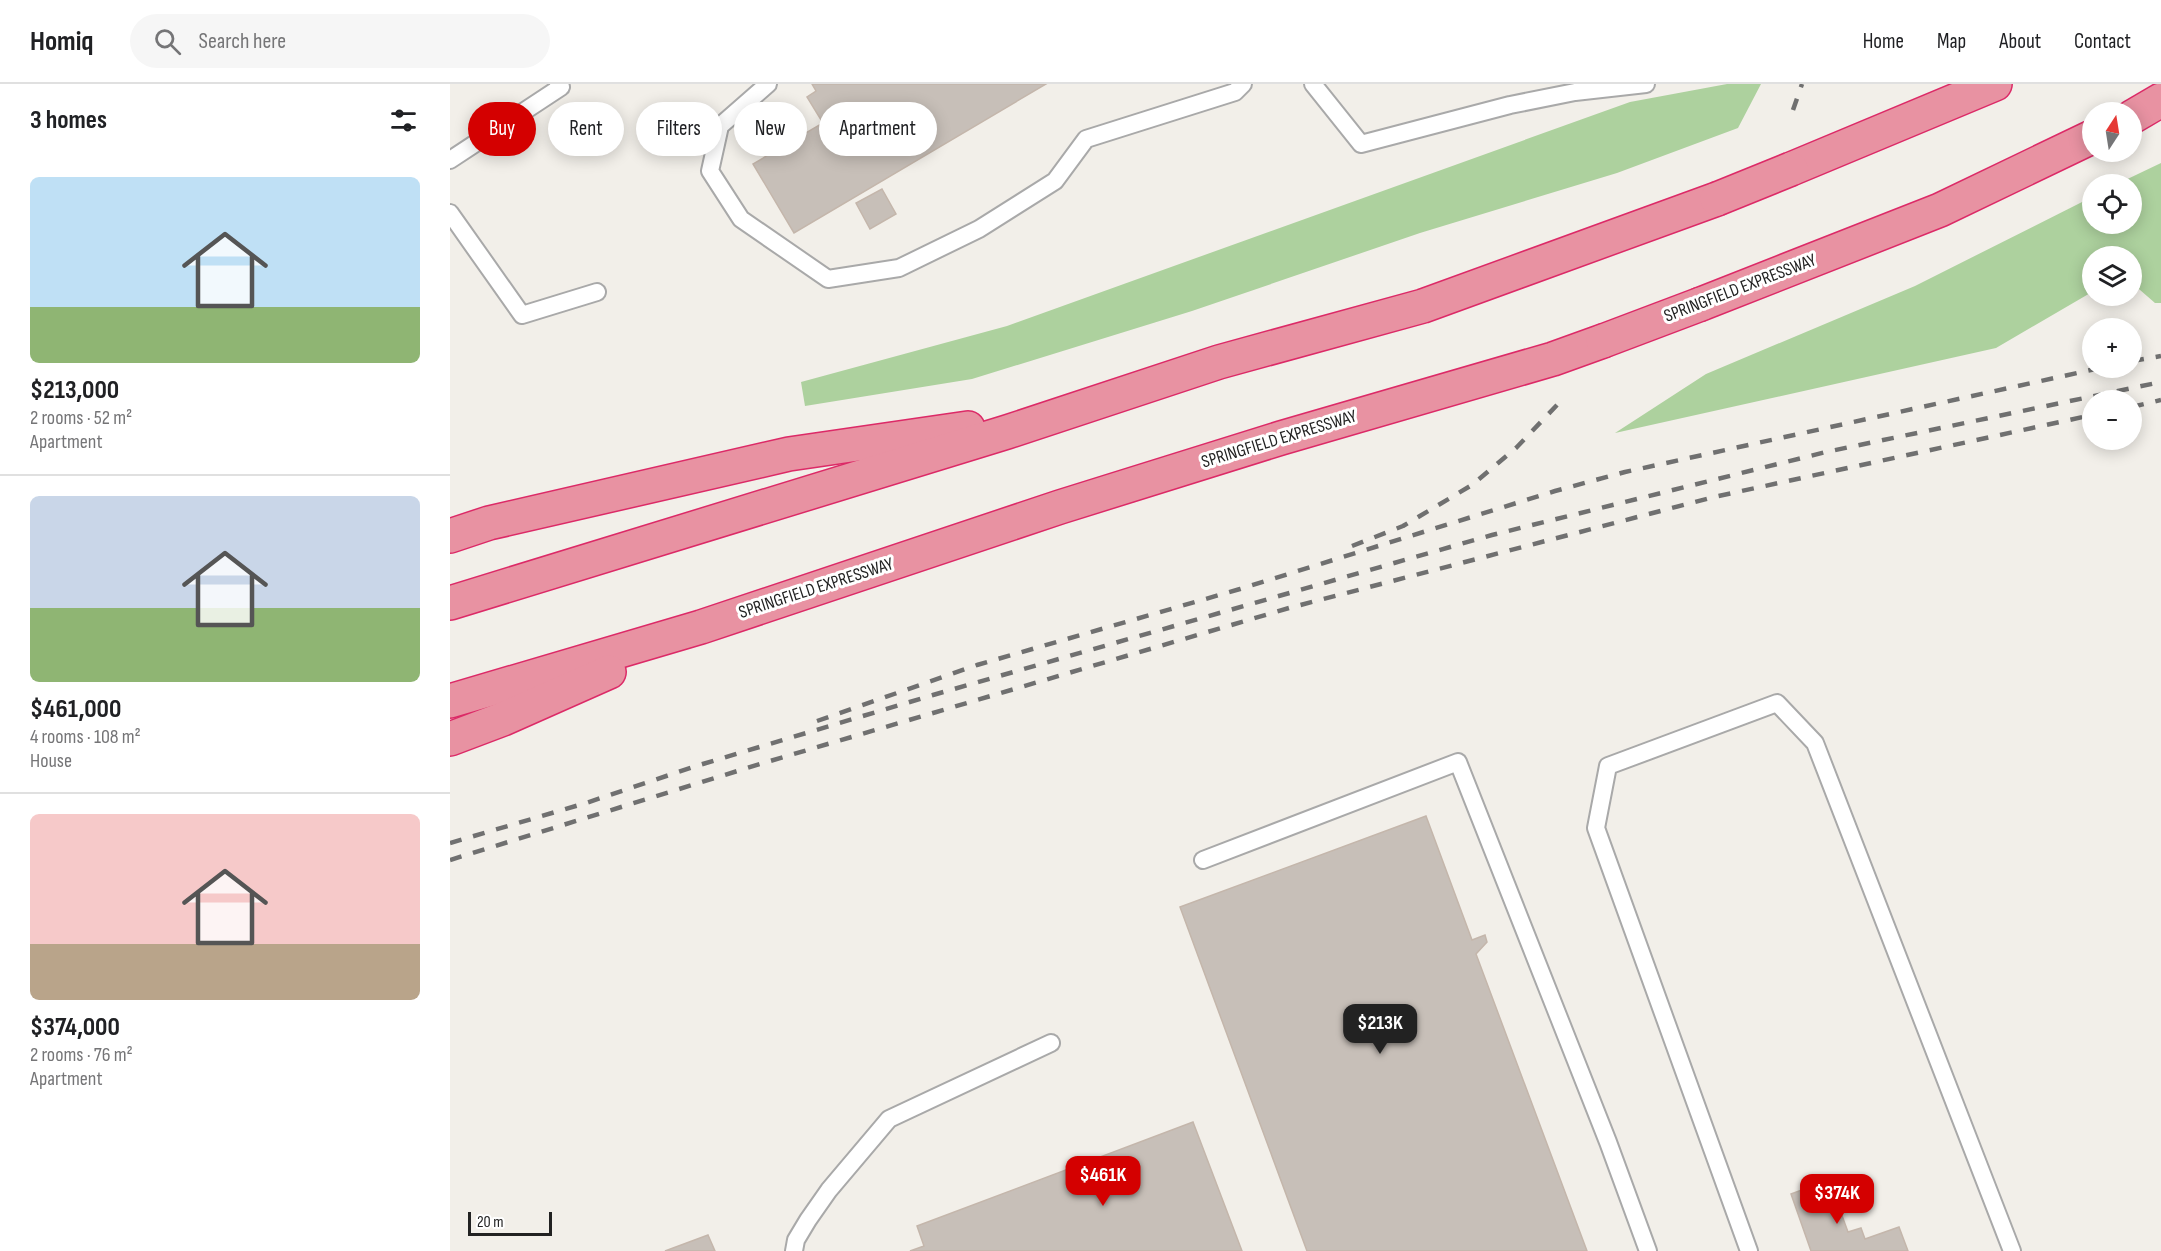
<!DOCTYPE html>
<meta charset="utf-8">
<style>
:root{--surface:#fff;--page:#f6f6f6;--text:#202124;--muted:#757577;--line:#e0e0e0;--accent:#d40000}
body{margin:0;font-family:"Sofia Sans Condensed",sans-serif;background:var(--page);color:var(--text);height:100vh;display:flex;flex-direction:column;font-size:22px;white-space:nowrap}
*{box-sizing:border-box;margin:0}
p{font-size:20px;color:var(--muted)}
.icon{flex:none;width:33px;height:33px;fill:none;stroke:currentColor;stroke-width:2;stroke-linecap:round;stroke-linejoin:round}
.map{position:relative;flex:1;overflow:hidden}
.panel{display:flex;flex-direction:column;background:var(--surface);width:450px}
.panel>*{flex:none}
.hud{position:absolute;left:18px;top:18px;width:570px;height:54px;display:flex;gap:12px}
.needle{width:39px;rotate:12deg}
.fabs{position:absolute;left:1632px;top:18px;display:grid;gap:12px}
.fabs a{display:grid;place-items:center;width:60px;height:60px;border-radius:50%;background:var(--surface);box-shadow:0 3px 15px #0003;font-size:30px}
.scale{position:absolute;left:18px;bottom:15px;width:84px;box-sizing:border-box;padding-left:6px;border:3px solid #222;border-top:0;font-size:16px;line-height:21px;white-space:nowrap;color:#222;-webkit-text-stroke:4px #fff;paint-order:stroke}
.price{position:absolute;translate:-50% -51px;padding:0 14px;border-radius:12px;background:var(--accent);color:#fff;font-size:20px;line-height:39px;filter:drop-shadow(0 2px 3px #0008)}
.price::after{content:'';position:absolute;left:50%;top:36px;width:18px;height:14px;margin-left:-9px;background:inherit;clip-path:polygon(0 0,100% 0,50% 100%)}
.price.selected{background:#222;color:#fff}
ul{padding:0;list-style:none}
li{display:grid;align-content:center;gap:12px;height:318px;padding:0 30px}
li+li{border-top:2px solid var(--line)}
li span{display:grid;place-items:center;height:186px;border-radius:9px;color:#555}
li>.icon{margin-inline-start:auto}
span .icon{width:108px;height:108px;fill:#fffc;stroke-width:1}
li b{font-size:26px}
h2{display:flex;justify-content:space-between;align-items:center;height:72px;padding:0 30px;font-size:26px}
.chip{padding:0 21px;border-radius:27px;background:var(--surface);box-shadow:0 3px 15px #0003;font-size:21px;line-height:54px}
.chip.selected{background:var(--accent);color:#fff}
header{display:flex;align-items:center;gap:36px;box-sizing:border-box;height:84px;padding:0 30px;background:var(--surface);border-bottom:2px solid var(--line)}
header strong{font-size:28px}
nav{display:flex;gap:33px;margin-inline-start:auto;font-size:21px}
.search{width:420px;height:54px;background:var(--page);display:flex;align-items:center;gap:15px;box-sizing:border-box;padding:0 21px;border-radius:33px;color:var(--muted);font-size:22px}
main{display:flex;flex:1;min-height:0}
.map>svg:first-child{display:block}
</style>
<header>
<strong>Homiq</strong>
<div class="search"><svg class="icon" aria-label="search" viewBox="0 0 24 24"><circle cx="10" cy="10" r="6"/><path d="M15 15l6 6"/></svg>Search here</div>
<nav><a>Home</a><a>Map</a><a>About</a><a>Contact</a></nav>
</header>
<main>
<section class="panel">
<h2>3 homes<svg class="icon" aria-label="filters" viewBox="0 0 24 24"><path d="M4 7h16M4 17h16"/><circle cx="9" cy="7" r="2"/><circle cx="15" cy="17" r="2"/></svg></h2>
<ul>
<li><span style="background:linear-gradient(#bfe0f5 70%,#8fb573 0)"><svg class="icon" aria-label="home" viewBox="0 0 24 24"><path d="M3 11l9-7 9 7M6 9v11h12V9"/></svg></span><div><b>$213,000</b><p>2 rooms · 52 m²</p><p>Apartment</p></div></li>
<li><span style="background:linear-gradient(#c9d6e8 60%,#8fb573 0)"><svg class="icon" aria-label="home" viewBox="0 0 24 24"><path d="M3 11l9-7 9 7M6 9v11h12V9"/></svg></span><div><b>$461,000</b><p>4 rooms · 108 m²</p><p>House</p></div></li>
<li><span style="background:linear-gradient(#f6c9c9 70%,#b9a48a 0)"><svg class="icon" aria-label="home" viewBox="0 0 24 24"><path d="M3 11l9-7 9 7M6 9v11h12V9"/></svg></span><div><b>$374,000</b><p>2 rooms · 76 m²</p><p>Apartment</p></div></li>
</ul>
</section>
<div class="map">
<svg width="1711" height="1167" viewBox="0 0 1711 1167">
<rect width="100%" height="100%" fill="#f2efe9"/>
<g fill="#add19e">
<path d="M1277 0H1311L1288 44 1167 89 970 149 742 227 522 295 355 322 351 298 557 242 1180 18Z"/>
<path d="M1711 79V219H1705L1682 199V172H1642V208L1546 264 1165 349 1256 290 1465 202 1642 113V140H1682V100H1667Z"/>
</g>
<g fill="#c7bfb8" stroke="#c4b6ab" stroke-width="1.5">
<path d="M362 0H596L344 149 303 80 373 39 357 13 366 7Z"/>
<path d="M432 105 446 130 420 145 406 119Z"/>
<path d="M976 732 1022 856 1035 851 1037 858 1026 870 1137 1167H857L730 823Z"/>
<path d="M743 1038 792 1167H460L474 1162 467 1142Z"/>
<path d="M1379 1096 1398 1148 1411 1144 1415 1155 1449 1143 1458 1167H1361L1341 1110Z"/>
<path d="M258 1151 265 1167H215Z"/>
</g>
<g fill="none" stroke-linecap="round" stroke-linejoin="round">
<defs>
<g id="service">
<path d="M318 0 270 42 260 87 291 135 378 195 449 184 529 145 605 97 636 55 785 8 793 0"/>
<path d="M863 0 911 60 1060 21 1125 8 1196 0"/>
<path d="M0 76 111 3 108 0"/>
<path d="M0 129 72 231 147 208"/>
<path d="M753 776 1008 678 1158 1058 1198 1167"/>
<path d="M344 1167 346 1156 358 1136 379 1106 439 1035 601 959"/>
<path d="M1299 1167 1146 744 1158 682 1327 619 1365 659 1562 1167"/>
</g>
<g id="motorway">
<path d="M1682 33 1711 16"/>
<path d="M1341 85 1545 0"/>
<path d="M1251 220 1490 126 1642 53"/>
<path d="M0 452 39 439 339 370 518 344"/>
<path d="M0 519 557 348 769 278 973 222 1267 115"/>
<path d="M0 617 251 543 610 423 831 354 1103 275 1153 257"/>
<path d="M0 655 53 635 159 588"/>
</g>
</defs>
<use href="#service" stroke="#a9a9a9" stroke-width="20"/>
<use href="#motorway" stroke="#dc2a67" stroke-width="36"/>
<use href="#service" stroke="#fff" stroke-width="16"/>
<use href="#motorway" stroke="#e892a2" stroke-width="33"/>
<g stroke="#707070" stroke-width="4.5" stroke-dasharray="12 12" stroke-linecap="butt">
<path d="M1343 26 1352 0"/>
<path d="M1682 277 1711 272"/>
<path d="M1682 323 1711 316"/>
<path d="M902 462 953 442 1022 401 1066 364 1107 321"/>
<path d="M367 637 527 581 790 505 1105 407 1175 388 1650 284"/>
<path d="M0 759 136 719 246 682 483 611 1042 451 1376 368 1711 298"/>
<path d="M0 776 310 680 839 524 1264 413 1642 331"/>
</g>
<defs>
<g id="motorway-bridge">
<path d="M1267 115 1341 85"/>
<path d="M1153 257 1251 220"/>
</g>
</defs>
<use href="#motorway-bridge" stroke="#dc2a67" stroke-width="36" stroke-linecap="butt"/>
<use href="#motorway-bridge" stroke="#e892a2" stroke-width="33"/>
</g>
<g text-anchor="middle" dominant-baseline="central" stroke-width="6" stroke-linejoin="round" paint-order="stroke">
<g font-size="18" fill="#222" stroke="#fff">
<text transform="translate(1290 204) rotate(-21)">SPRINGFIELD EXPRESSWAY</text>
<text transform="translate(829 355) rotate(-17)">SPRINGFIELD EXPRESSWAY</text>
<text transform="translate(366 504) rotate(-18)">SPRINGFIELD EXPRESSWAY</text>
</g>
</g>
</svg>
<div class="fabs">
<a><svg class="needle" viewBox="-14 -14 28 28"><path d="M0-13l5 13h-10z" fill="#e53935"/><path d="M0 13l5-13h-10z" fill="#757577"/></svg></a>
<a><svg class="icon" aria-label="locate" viewBox="0 0 24 24"><circle cx="12" cy="12" r="6"/><path d="M12 2v4M12 18v4M2 12h4M18 12h4"/></svg></a>
<a><svg class="icon" aria-label="layers" viewBox="0 0 24 24"><path d="M12 4l9 5-9 5-9-5zM3 14l9 5 9-5"/></svg></a>
<a>+</a>
<a>−</a>
</div>
<div class="scale">20 m</div>
<b class="price selected" style="left:930px;top:971px">$213K</b>
<b class="price" style="left:653px;top:1123px">$461K</b>
<b class="price" style="left:1387px;top:1141px">$374K</b>
<div class="hud">
<a class="chip selected">Buy</a>
<a class="chip">Rent</a>
<a class="chip">Filters</a>
<a class="chip">New</a>
<a class="chip">Apartment</a>
</div>
</div>
</main>
